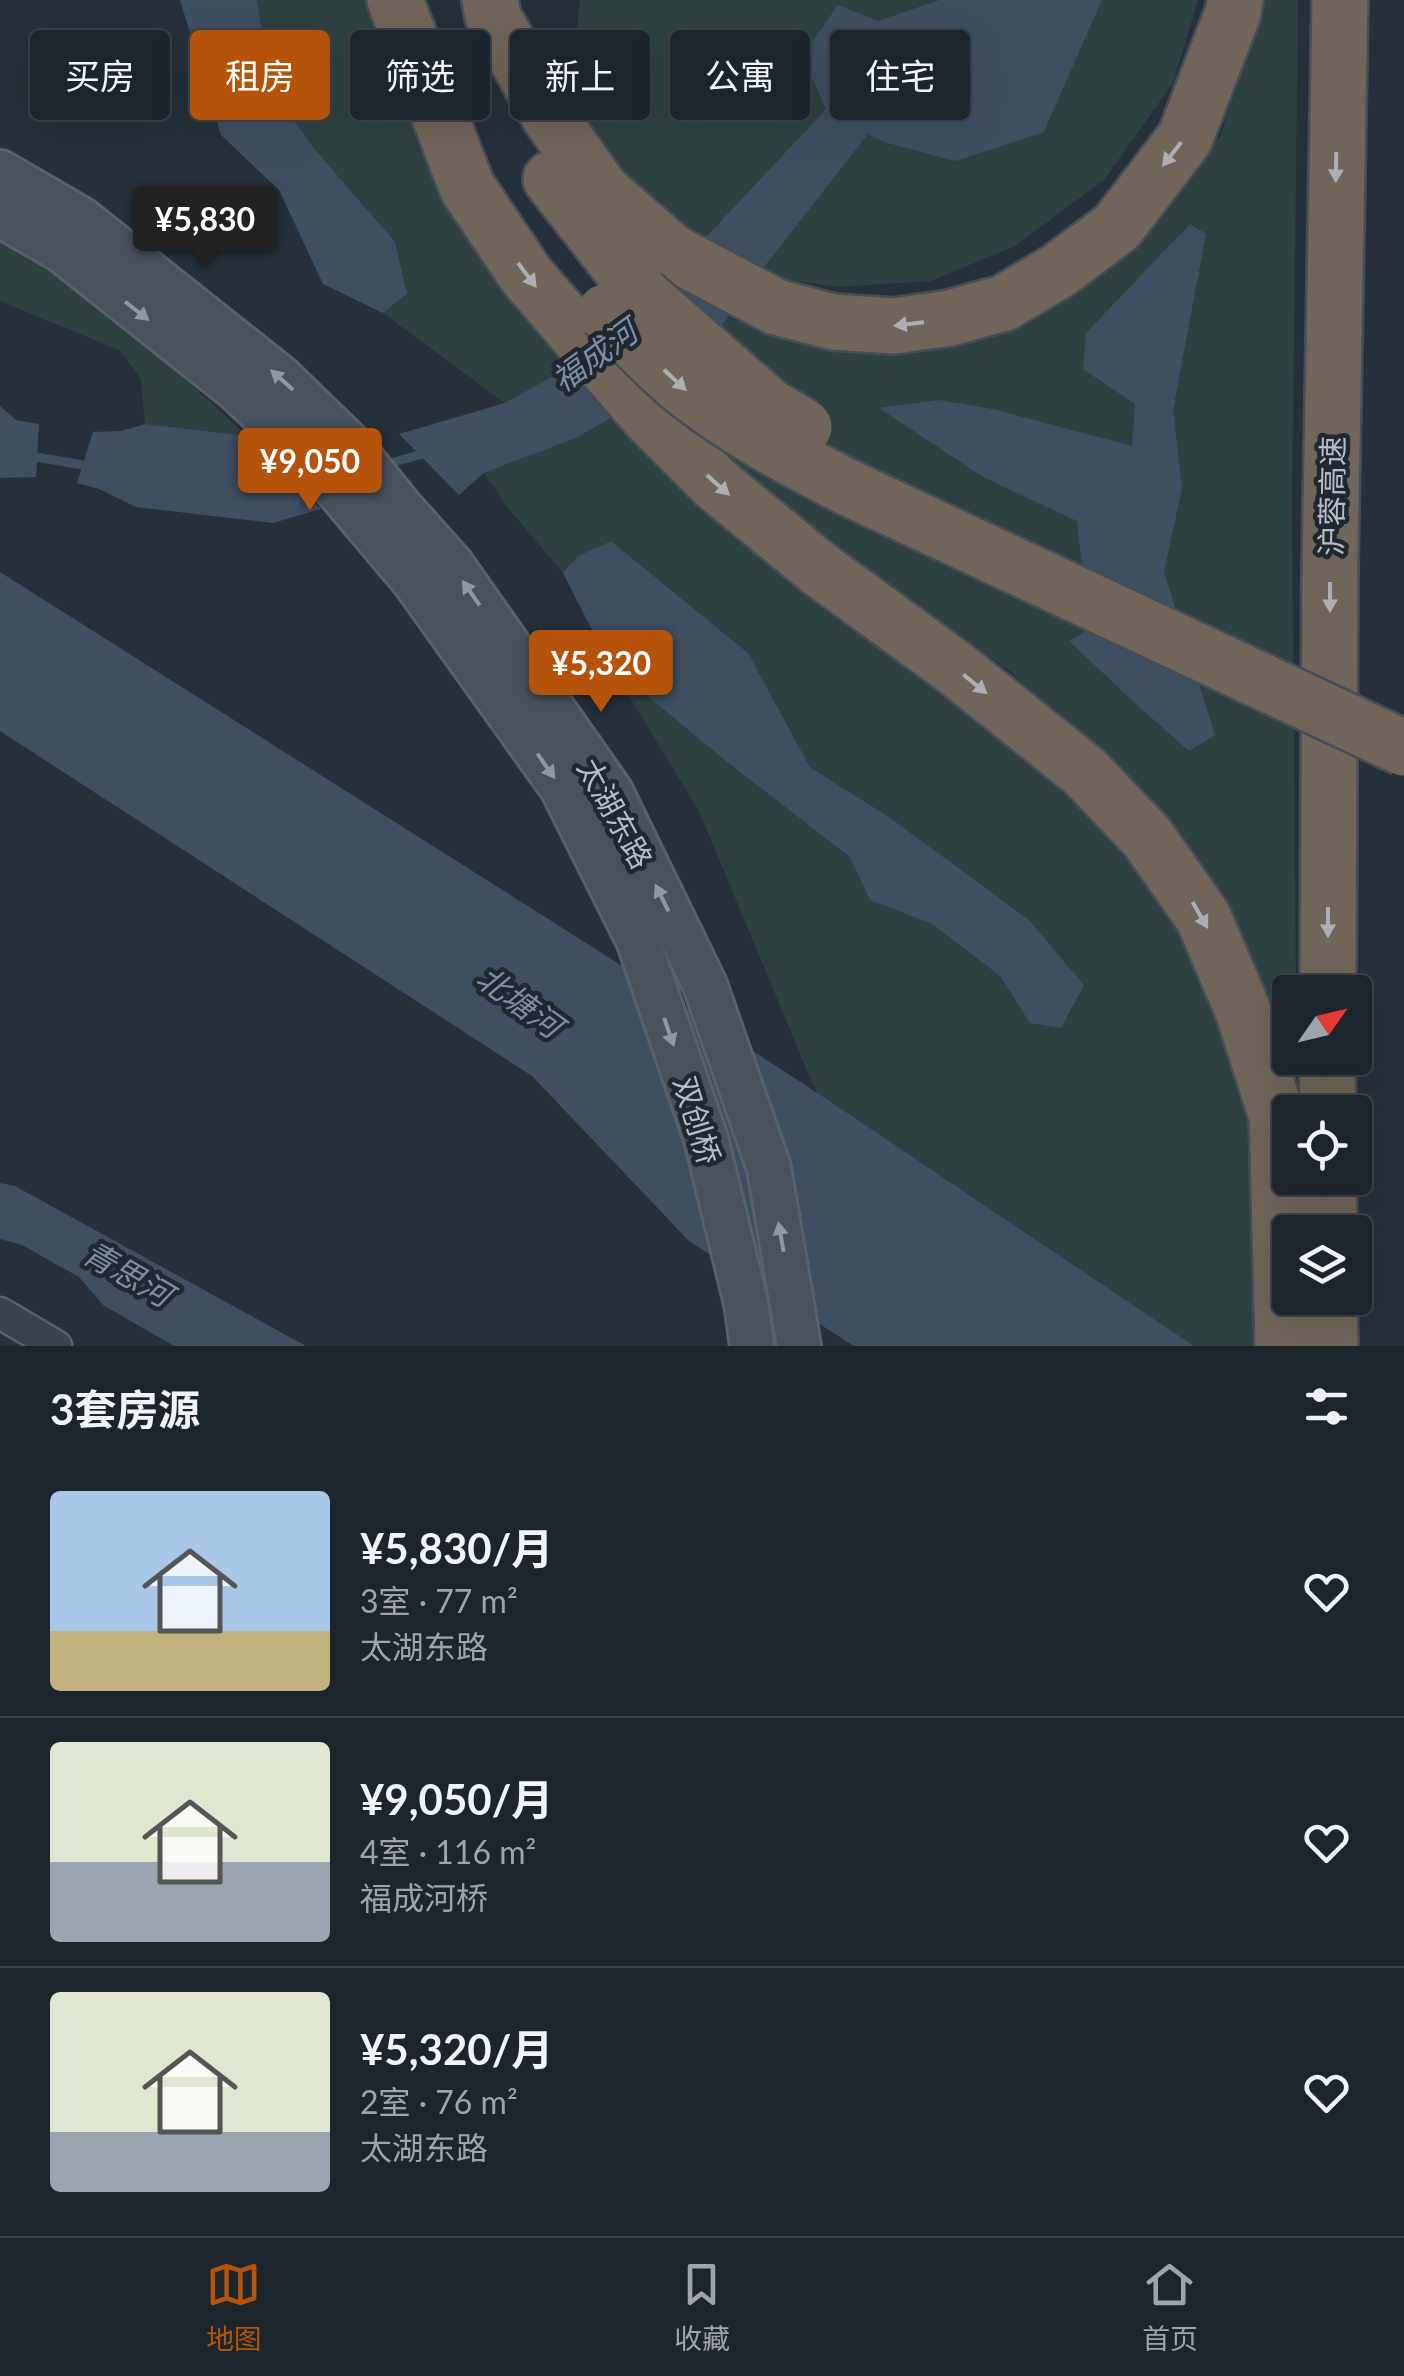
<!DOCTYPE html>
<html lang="zh">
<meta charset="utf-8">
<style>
:root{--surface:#1c242c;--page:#293038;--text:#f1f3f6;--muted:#a0a4a9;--line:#3a4148;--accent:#b45309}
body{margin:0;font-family:Lato,"Noto Sans SC",sans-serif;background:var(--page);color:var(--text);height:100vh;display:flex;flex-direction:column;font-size:38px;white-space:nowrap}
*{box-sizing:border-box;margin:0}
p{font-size:32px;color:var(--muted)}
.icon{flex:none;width:55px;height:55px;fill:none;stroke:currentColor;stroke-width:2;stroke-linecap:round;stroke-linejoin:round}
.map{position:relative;height:1346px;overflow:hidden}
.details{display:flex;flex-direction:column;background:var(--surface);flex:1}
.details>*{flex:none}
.hud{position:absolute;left:30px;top:30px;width:1345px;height:90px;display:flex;gap:20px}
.needle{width:65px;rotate:56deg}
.tools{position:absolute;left:1272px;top:975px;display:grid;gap:20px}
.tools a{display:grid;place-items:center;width:100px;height:100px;border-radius:10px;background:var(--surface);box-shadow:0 10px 40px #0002,0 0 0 2px var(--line);font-size:50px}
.price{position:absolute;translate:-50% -85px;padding:0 22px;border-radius:10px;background:var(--accent);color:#fff;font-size:32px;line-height:65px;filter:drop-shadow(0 2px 5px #0008)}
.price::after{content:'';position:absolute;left:50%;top:60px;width:30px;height:22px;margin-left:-15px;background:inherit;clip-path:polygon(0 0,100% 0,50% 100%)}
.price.current{background:#222;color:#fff}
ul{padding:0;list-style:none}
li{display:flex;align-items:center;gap:30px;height:250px;padding:0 50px}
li+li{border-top:2px solid var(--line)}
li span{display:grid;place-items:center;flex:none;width:280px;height:200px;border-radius:10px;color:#555}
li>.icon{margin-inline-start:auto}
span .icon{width:120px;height:120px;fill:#fffc;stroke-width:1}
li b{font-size:42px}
h2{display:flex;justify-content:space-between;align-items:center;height:120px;padding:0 50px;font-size:42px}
.pill{padding:0 35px;border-radius:10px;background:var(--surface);box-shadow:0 10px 40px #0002,0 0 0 2px var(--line);font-size:35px;line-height:90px}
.pill.current{background:var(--accent);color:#fff}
.tabs{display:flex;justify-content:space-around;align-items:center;height:140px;border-top:2px solid var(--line);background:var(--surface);font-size:28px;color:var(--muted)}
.tabs a{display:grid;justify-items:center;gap:5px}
.tabs .current{color:var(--accent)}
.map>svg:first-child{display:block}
</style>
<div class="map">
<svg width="1404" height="1346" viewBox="0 0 1404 1346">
<rect width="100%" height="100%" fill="#26303a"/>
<g fill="#2e4141">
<path d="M257 0H380L454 196 566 370 505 403 383 313 407 294 318 153 271 89Z"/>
<path d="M580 0H939L878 21 802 56 826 109 704 239 681 231 604 170 574 55Z"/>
<path d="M1102 0H1198L1173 83 1104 180 1015 246 931 281 836 287 758 275 868 133 884 142 1044 132Z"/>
<path d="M1259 0H1298L1292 507 1296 992H1290V1058H1296V1084L1285 1083 1164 828 1011 672 736 473 650 396 716 333 726 317 789 339 922 347 1149 224 1221 135Z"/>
<path d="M0 236C89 292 170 364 247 436L145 424 141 379 121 351 0 301Z"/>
<path d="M610 419 726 524 1002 731 1130 852 1198 959 1252 1132 1264 1346H1194L816 1092 699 811 610 665 722 758 851 857 870 900 932 924 1000 976 1030 1022 1028 919 889 817 810 767 748 653 611 541 578 556 563 573 509 509 484 473 576 438Z"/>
</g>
<g fill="#3e4f61">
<path d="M180 0H257L271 89 318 153 395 242 407 294 383 313 323 284 279 190 221 135Z"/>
<path d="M939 0H1102L1044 132 955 161 884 142 868 134 758 275 716 333 650 396 576 438 484 473 459 495 399 434 505 403 577 363 642 316 704 239 826 109 802 56 838 5 878 21Z"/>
<path d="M1190 224 1206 234 1173 410 1182 488 1164 572 1215 735 1189 751 1136 704 1069 641 1089 629 1077 521 983 477 879 408 939 400 992 409 1132 446 1135 404 1083 369 1086 333Z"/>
<path d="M0 406 16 420 39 424 36 477 0 478Z"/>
<path d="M145 424 247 436 321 509 273 523 136 507 99 489 77 483 93 432 121 431Z"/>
<path d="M611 541 748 653 810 767 889 817 1028 919 1084 985 1061 1028 1030 1023 1000 976 932 924 870 900 850 857 722 758 610 665 563 573 578 556Z"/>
<path d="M0 572 605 955 816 1092 1194 1346H854L689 1241 532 1076 0 731Z"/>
<path d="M0 1183 15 1186 306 1346H174L103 1305 79 1277 22 1245 0 1239Z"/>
</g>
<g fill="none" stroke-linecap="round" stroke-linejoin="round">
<g stroke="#3e4f61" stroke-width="9">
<path d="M25 455 94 467"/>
<path d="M383 465 430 452"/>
</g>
<defs>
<path id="minor" d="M0 1313 56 1346"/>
<g id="secondary">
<path d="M0 172 81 219 281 378 352 447 401 508 452 565 611 792 705 985 769 1168 799 1346"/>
<path d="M0 215 61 250 236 389 312 460 414 581 562 788 638 940 706 1139 746 1303 752 1346"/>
</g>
<g id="motorway">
<path d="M395 0 467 187 526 275 587 346 649 417 716 484 818 568 955 668 1085 772 1147 837 1203 917 1244 1013 1277 1117 1283 1346"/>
<path d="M490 0 493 17 550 117 602 191 672 252 776 307 833 322 894 326 950 318 1004 303 1058 271 1117 227 1185 138 1233 13 1235 0"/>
<path d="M551 179 642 295"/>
<path d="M1328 992 1330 566 1340 0"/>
<path d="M1327 1058 1328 1112"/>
<path d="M1328 1178 1329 1232"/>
<path d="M1329 1298 1330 1346"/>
</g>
</defs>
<use href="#minor" stroke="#586069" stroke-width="35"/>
<use href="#secondary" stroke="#586069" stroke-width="48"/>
<use href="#motorway" stroke="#454d56" stroke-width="60"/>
<use href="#minor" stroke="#3a424b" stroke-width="30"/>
<use href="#secondary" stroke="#49515d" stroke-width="42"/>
<use href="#motorway" stroke="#706558" stroke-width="55"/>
<defs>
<g id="motorway-bridge">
<path d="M642 295 770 407 804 427"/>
<path d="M605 312C633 339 659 369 690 393 739 431 794 460 849 488L1404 748"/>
</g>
</defs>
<use href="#motorway-bridge" stroke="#454d56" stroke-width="60" stroke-linecap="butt"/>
<use href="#motorway-bridge" stroke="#706558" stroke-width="55"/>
</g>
<defs><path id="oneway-solid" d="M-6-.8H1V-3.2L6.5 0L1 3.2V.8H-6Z" transform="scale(2.5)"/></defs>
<g fill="#acb0b6">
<use href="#oneway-solid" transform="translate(1172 154) rotate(128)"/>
<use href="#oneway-solid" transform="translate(1336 167) rotate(91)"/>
<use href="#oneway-solid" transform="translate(527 275) rotate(53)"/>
<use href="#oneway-solid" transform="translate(909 324) rotate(173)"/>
<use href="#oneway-solid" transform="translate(675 380) rotate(43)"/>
<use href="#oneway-solid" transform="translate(718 485) rotate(42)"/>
<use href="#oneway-solid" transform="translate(1330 597) rotate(90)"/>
<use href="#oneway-solid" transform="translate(975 684) rotate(39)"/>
<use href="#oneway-solid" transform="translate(1200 915) rotate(60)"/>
<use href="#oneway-solid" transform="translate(1328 922) rotate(90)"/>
</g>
<g fill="#9097a1">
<use href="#oneway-solid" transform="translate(137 311) rotate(38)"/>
<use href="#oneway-solid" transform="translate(282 380) rotate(-138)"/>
<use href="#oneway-solid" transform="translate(471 593) rotate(-125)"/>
<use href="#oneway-solid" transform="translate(546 766) rotate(55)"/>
<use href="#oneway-solid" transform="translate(662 898) rotate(-116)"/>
<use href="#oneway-solid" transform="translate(669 1032) rotate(71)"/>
<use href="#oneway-solid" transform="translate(781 1237) rotate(-100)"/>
</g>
<g text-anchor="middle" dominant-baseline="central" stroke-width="9" stroke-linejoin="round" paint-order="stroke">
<g font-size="30" fill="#b6bdc6" stroke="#1f2730">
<text transform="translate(1331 496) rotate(-89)">沪蓉高速</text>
<text transform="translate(616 813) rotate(61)">太湖东路</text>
<text transform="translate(698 1120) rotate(73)">双创桥</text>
</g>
<g font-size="32" font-style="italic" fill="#7a8fa6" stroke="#1f2730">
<text transform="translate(594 355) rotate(-36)">福成河</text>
<text transform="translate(520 1001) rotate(36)">北塘河</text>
<text transform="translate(128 1273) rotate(30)">青思河</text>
</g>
</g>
</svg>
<div class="tools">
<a><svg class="needle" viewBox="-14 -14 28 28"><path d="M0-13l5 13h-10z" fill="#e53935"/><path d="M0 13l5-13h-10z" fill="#a0a4a9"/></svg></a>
<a><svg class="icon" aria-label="locate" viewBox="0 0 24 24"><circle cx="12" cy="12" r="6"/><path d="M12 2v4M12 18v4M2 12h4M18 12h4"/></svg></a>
<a><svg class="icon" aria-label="layers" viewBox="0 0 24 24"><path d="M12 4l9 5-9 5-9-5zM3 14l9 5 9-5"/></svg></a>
</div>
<b class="price current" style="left:205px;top:271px">¥5,830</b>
<b class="price" style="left:310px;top:513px">¥9,050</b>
<b class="price" style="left:601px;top:715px">¥5,320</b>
<div class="hud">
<a class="pill">买房</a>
<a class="pill current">租房</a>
<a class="pill">筛选</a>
<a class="pill">新上</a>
<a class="pill">公寓</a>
<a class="pill">住宅</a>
</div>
</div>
<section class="details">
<h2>3套房源<svg class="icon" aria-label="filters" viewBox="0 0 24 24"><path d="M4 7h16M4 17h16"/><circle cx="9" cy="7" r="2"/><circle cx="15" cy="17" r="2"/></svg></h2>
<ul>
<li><span style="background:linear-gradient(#a9c7e8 70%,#c2b280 0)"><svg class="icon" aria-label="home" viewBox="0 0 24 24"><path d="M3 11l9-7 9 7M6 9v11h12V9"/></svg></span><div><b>¥5,830/月</b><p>3室 · 77 m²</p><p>太湖东路</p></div><svg class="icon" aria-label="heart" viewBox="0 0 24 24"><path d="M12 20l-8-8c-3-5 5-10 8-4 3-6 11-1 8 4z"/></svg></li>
<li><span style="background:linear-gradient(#dfe7d0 60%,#9aa5b1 0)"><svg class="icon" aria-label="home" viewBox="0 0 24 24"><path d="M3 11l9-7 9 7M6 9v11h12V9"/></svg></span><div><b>¥9,050/月</b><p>4室 · 116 m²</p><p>福成河桥</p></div><svg class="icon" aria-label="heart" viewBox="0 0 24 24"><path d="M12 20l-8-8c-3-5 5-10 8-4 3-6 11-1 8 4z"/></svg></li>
<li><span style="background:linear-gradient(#dfe7d0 70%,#9aa5b1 0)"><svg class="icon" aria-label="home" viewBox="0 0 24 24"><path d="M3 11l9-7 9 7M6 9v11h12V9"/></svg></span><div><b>¥5,320/月</b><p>2室 · 76 m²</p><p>太湖东路</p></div><svg class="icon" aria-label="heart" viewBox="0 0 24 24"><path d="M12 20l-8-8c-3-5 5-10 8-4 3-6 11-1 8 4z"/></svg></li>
</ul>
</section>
<nav class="tabs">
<a class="current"><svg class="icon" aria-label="map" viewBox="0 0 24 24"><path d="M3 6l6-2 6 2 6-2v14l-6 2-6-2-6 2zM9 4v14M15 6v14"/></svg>地图</a>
<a><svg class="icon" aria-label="saved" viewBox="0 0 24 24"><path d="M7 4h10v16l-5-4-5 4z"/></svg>收藏</a>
<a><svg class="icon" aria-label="home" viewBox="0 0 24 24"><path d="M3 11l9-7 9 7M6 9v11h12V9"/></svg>首页</a>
</nav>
